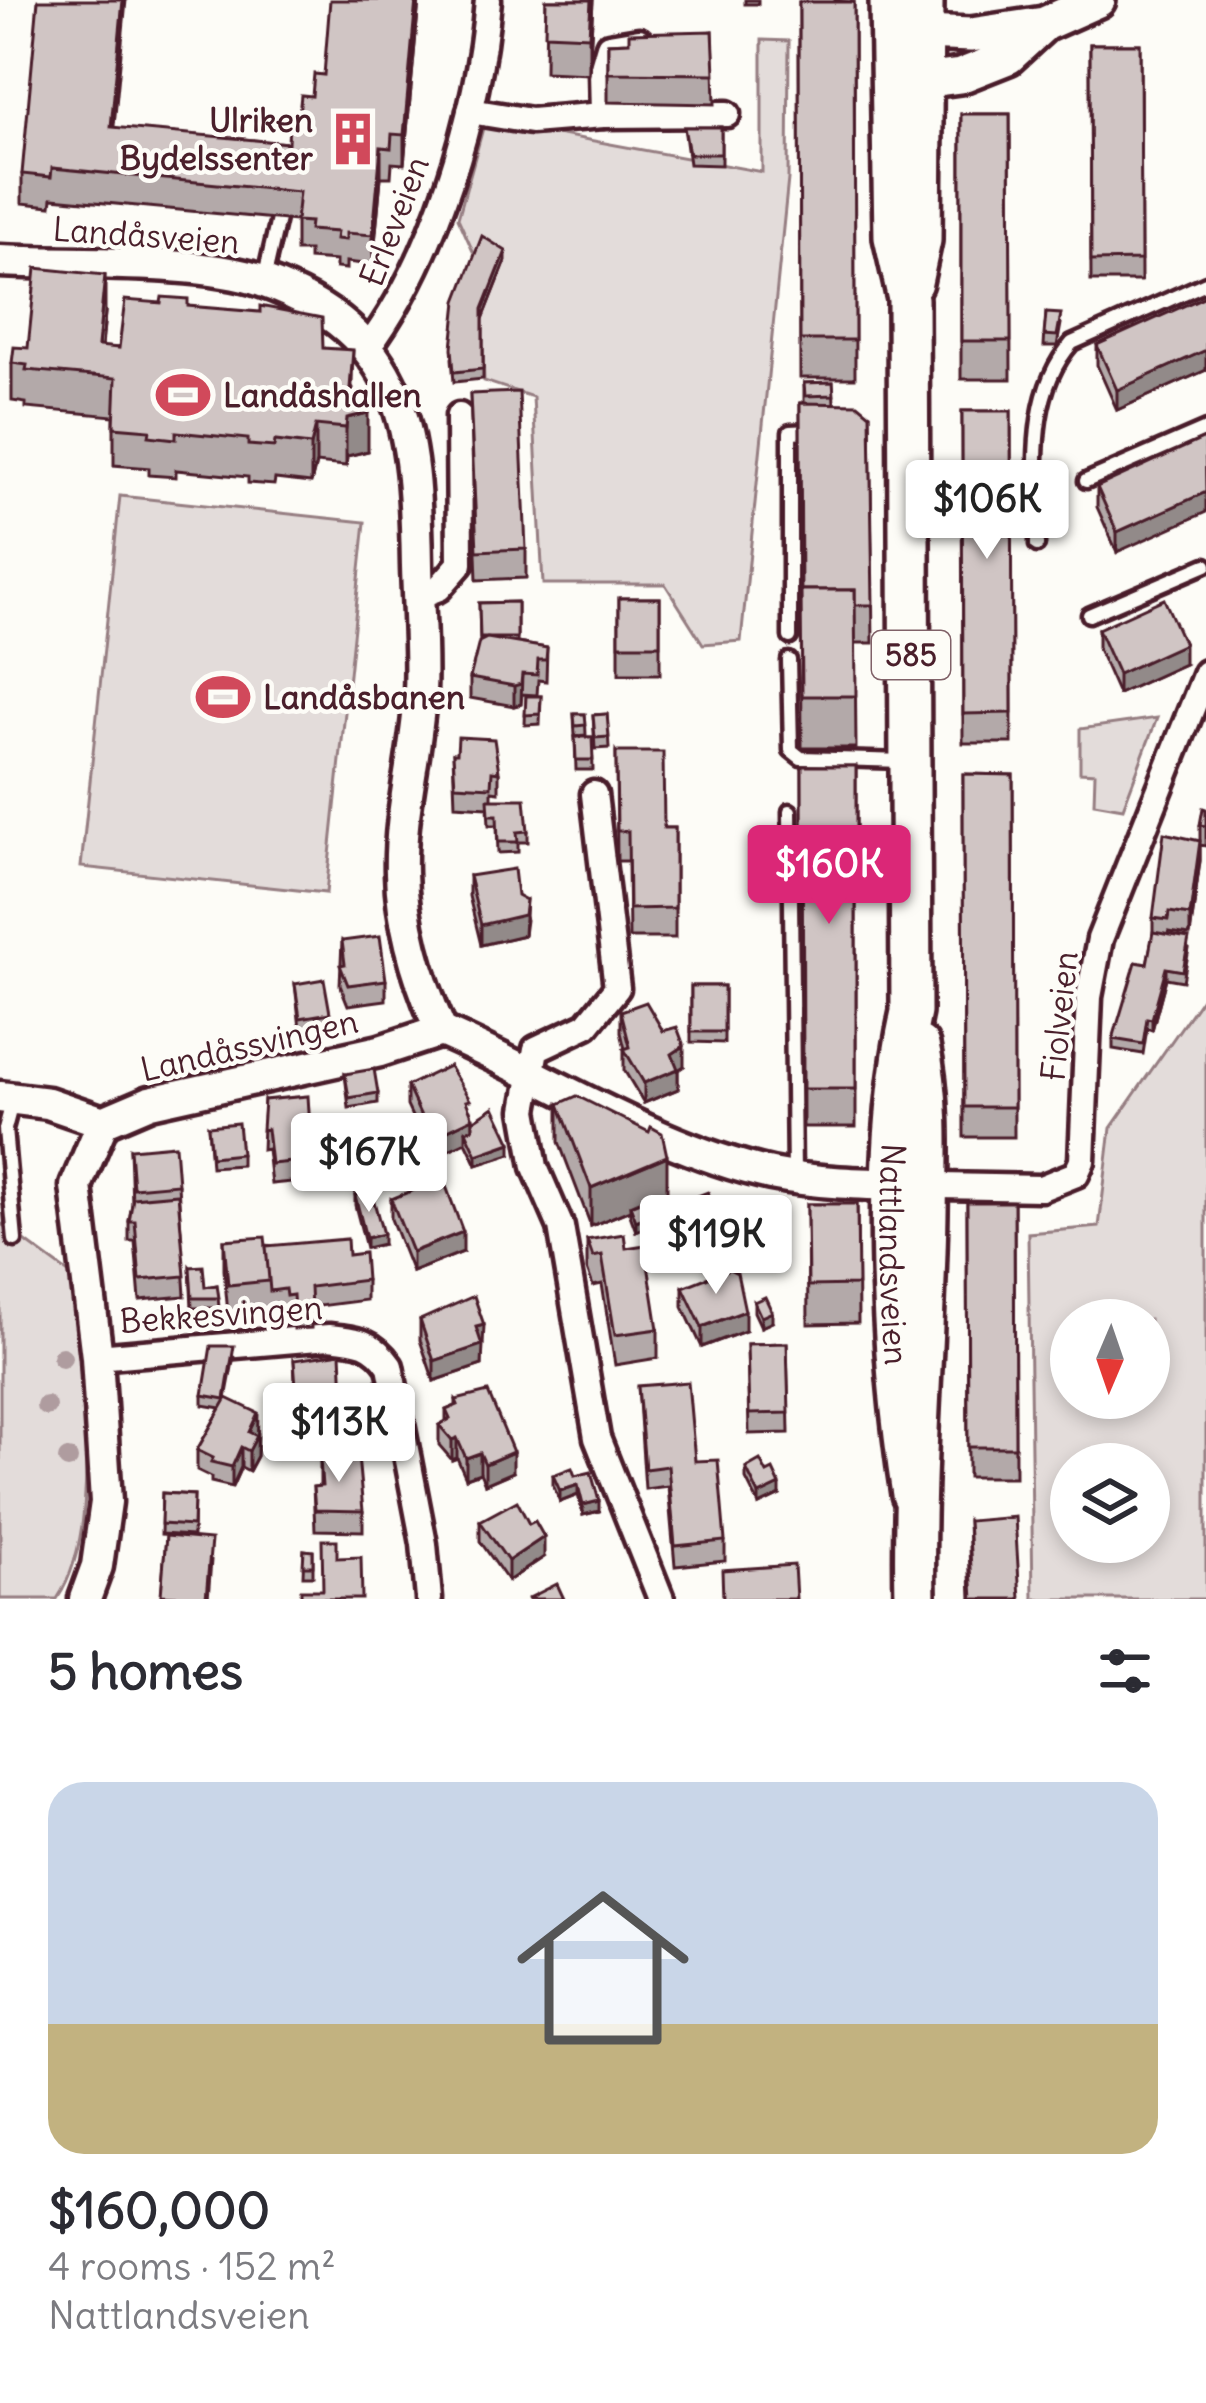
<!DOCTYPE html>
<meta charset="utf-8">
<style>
:root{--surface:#fff;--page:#f2f2f3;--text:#2b2b33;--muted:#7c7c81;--line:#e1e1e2;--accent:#db2777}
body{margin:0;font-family:Delius,sans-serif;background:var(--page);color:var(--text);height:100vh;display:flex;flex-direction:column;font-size:45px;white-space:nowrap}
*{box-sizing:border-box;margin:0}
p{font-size:39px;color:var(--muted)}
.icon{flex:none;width:66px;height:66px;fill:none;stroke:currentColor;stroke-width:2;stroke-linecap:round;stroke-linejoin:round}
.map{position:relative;height:1599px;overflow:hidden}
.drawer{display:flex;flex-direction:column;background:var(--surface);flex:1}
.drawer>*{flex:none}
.needle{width:78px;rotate:182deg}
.buttons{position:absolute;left:1050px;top:1299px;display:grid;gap:24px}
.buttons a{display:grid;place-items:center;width:120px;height:120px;border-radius:50%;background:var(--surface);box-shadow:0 6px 18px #0003;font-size:60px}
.price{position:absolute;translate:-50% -102px;padding:0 27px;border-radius:12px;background:#fff;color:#222;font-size:39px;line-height:78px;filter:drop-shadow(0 3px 6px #0008)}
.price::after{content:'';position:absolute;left:50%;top:72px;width:36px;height:27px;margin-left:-18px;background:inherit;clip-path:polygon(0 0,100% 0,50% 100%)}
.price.on{background:var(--accent);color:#fff}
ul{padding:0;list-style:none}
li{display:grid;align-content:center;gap:24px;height:636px;padding:0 48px}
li+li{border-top:3px solid var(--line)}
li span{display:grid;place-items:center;height:372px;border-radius:36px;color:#555}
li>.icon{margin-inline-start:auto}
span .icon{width:216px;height:216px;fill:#fffc;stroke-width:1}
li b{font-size:51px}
h2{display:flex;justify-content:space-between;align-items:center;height:144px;padding:0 48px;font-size:51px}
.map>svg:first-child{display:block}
</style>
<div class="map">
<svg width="1206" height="1599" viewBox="0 0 1206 1599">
<rect width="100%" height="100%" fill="#fdfcf7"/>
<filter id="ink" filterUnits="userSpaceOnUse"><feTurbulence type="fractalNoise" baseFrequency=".00833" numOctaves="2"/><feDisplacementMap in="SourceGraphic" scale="24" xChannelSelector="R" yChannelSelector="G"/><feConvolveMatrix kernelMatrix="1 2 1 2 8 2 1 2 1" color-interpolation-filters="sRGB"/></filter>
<g filter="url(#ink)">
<g fill="#e3dcda" stroke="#967e82" stroke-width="3" fill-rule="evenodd">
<path d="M762 40 789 41 788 179 741 641 703 644 665 584H543L533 397 484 381 480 267 458 218 485 121 762 172Z"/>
<path d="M120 496 365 522 326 893 81 867Z"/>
<path d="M1157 718 1123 808 1094 803 1095 773 1080 772V729Z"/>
<path d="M1206 992V1599H1033L1028 1233 1099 1227 1111 1128ZM1071 1320H1149V1398H1071ZM1071 1464H1149V1542H1071Z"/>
<path d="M0 1223 70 1274C79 1360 107 1526 57 1599H0Z"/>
</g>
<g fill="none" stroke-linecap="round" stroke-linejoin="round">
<defs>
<g id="service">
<path d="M264 280 278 219"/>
<path d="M1086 481 1206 429"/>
<path d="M1037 545C1038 479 1024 397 1072 343L1206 283"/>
<path d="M1089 615 1206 565"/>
<path d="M790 637V432L811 431"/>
<path d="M789 660 791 750 801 758 904 761"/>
<path d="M790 811 794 1176"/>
<path d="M13 1099 5 1129 15 1240"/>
</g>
<g id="minor">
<path d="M470 111 531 121 603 115 602 70 609 46 639 41"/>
<path d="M603 115 727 114"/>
<path d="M367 349C435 258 479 113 488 0"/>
<path d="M418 596 439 588 460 564 459 416"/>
<path d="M594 794 617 988 587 1025 536 1049 525 1110 535 1167 561 1227 597 1438 661 1599"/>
<path d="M940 1186 1041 1188 1076 1174 1082 1161 1089 997 1100 939 1206 673"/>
<path d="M97 1357 329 1337C358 1340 373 1341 390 1366L424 1544 429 1599"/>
</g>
<g id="tertiary">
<path d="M0 261C71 265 199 259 262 281 408 333 415 432 417 566 418 608 422 651 420 693 417 752 399 814 401 873 402 925 420 983 441 1031"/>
<path d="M0 1097 48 1103 103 1122"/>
<path d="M85 1599 97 1566 106 1502 97 1357 76 1186 103 1122 150 1102 380 1051 441 1031C548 1077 658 1149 771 1174 816 1183 865 1184 910 1185"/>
</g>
<path id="secondary" d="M1044 24 971 35 923 33 890 56 923 81 960 76 1008 57 1044 24 1098 0"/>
<g id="primary">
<path id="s1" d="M890 0 894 237 908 299 911 1012C880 1151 890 1353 912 1494"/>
<path d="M912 282 921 240 923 0"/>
<path d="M915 1599C912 1470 925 1341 927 1212 928 1158 931 1099 919 1046"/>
</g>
</defs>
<use href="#service" stroke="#4a1f2b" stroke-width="21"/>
<use href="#minor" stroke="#4a1f2b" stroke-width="33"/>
<use href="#tertiary" stroke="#4a1f2b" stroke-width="39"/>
<use href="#secondary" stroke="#4a1f2b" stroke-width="42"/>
<use href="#primary" stroke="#4a1f2b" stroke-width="48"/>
<use href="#service" stroke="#fdfcf7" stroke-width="12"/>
<use href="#minor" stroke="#fdfcf7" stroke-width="24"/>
<use href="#tertiary" stroke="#fdfcf7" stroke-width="30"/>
<use href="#secondary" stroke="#fdfcf7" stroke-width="33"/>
<use href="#primary" stroke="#fdfcf7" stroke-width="39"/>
</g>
<g fill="#af9c9f">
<circle cx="62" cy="1357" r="10"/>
<circle cx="46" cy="1406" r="10"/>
<circle cx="68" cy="1459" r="10"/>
</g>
<g fill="#b3a9a9" stroke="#4a1f2b" stroke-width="3">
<path d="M419 0 404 164 392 163 391 177H381L373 265 346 262V269L336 268V261L309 259V251H296V221L52 198 51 206 22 203V174L114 128 288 143 324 75Z"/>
<path d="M546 0H593L589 74 545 72Z"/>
<rect x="745" y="0" width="13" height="4"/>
<path d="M835 0 854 2 855 378H800L799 2H835Z"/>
<path d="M713 31 715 104 608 102V43L629 42Z"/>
<path d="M1090 44H1140L1141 281H1091Z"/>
<path d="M961 114H1010L1011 379H961Z"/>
<path d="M684 127H721V165L689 164Z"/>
<path d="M506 261 483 319V379L454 382 452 358Z"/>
<path d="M1206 296V370L1117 410 1097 365V345Z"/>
<path d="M188 306 323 348 353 388 352 401 368 451 347 456 346 466 316 463 311 483 275 479 274 485 248 483V477L176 470V477L149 475V468L114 465V416L26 408V403L12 401V363L28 348 105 313 102 347 119 348Z"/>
<path d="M1046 313 1061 324 1057 346H1044Z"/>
<path d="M833 382 834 404 870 414 873 643H855L856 748H802L800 403H804V383Z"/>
<path d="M470 394 526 549V578L477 580Z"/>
<path d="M962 411H1011L1012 743H963Z"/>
<path d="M1205 438 1117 552 1097 507V487Z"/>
<rect x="619" y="598" width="41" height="76"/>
<path d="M517 602V643L547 648 546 681 538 680 537 695 522 694 521 704 514 706 470 698V678L480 642 479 603Z"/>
<path d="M1098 629 1184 664 1118 694 1098 649Z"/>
<path d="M526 696H541L540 724 525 725Z"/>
<path d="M574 714H585L586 735 575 736Z"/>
<path d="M607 714 609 748 595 749 593 715Z"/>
<path d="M575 737H592L593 770H576Z"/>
<path d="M616 752 664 828H675V938H629L628 861H617Z"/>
<path d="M453 753 499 772V792L492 791V799L528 831V842H518V852L498 853 497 825H489L488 807 455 805Z"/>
<path d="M802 766H856V1127H803Z"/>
<path d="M963 774 1013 775 1014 1137H964Z"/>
<path d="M1206 809V846L1200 845V861L1190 935 1169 932V935L1189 949 1183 981 1166 978 1152 1030 1147 1028 1143 1054 1113 1049V1039L1147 964 1153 935V918L1200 841V825Z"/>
<path d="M469 876 517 895 526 920 524 935 481 945 469 896Z"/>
<path d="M342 941 386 980V1000L348 1005 340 985Z"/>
<path d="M295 984 330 1013V1023L300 1028Z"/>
<path d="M691 986H724V1043L691 1042Z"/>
<path d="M621 1011 684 1066 678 1070V1089L644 1103 624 1070V1049H625L621 1032Z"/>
<path d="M345 1074 378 1093V1103L349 1108Z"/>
<path d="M407 1086 470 1110 473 1121 511 1154 477 1165 466 1142 431 1158 407 1106Z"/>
<path d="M264 1100 312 1160V1180L271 1184 267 1149 262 1150Z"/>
<path d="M559 1104 667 1194 656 1199 660 1221 636 1231 630 1215V1210L591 1226 559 1142Z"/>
<path d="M208 1126 241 1154V1165L211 1167Z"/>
<path d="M130 1149 178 1184 185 1296 140 1300 135 1241H129V1221L132 1204Z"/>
<path d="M355 1195 383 1244 366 1248 355 1205Z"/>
<path d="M391 1199 463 1252 412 1272 391 1219Z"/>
<path d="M967 1202H1014L1015 1477H968Z"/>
<path d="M807 1204H857L858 1323 808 1324Z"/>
<path d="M667 1208 720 1233 677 1245 667 1218Z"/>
<path d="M224 1240 348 1255 366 1280V1300L311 1307V1328L294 1329 293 1315 286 1316 285 1309 228 1314 224 1270Z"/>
<path d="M587 1240 626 1248 658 1329V1358L615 1365 602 1284 593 1286 587 1269Z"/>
<path d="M190 1267 205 1287 217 1285 219 1308H192Z"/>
<path d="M683 1287 745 1331 702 1347 683 1307Z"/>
<path d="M754 1302 772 1322 761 1327 754 1312Z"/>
<path d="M420 1320 484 1345H482V1365L434 1381 420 1340Z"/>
<path d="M787 1343 789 1433 749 1434 747 1344Z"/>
<path d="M234 1356 226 1399 258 1433 257 1456 249 1471 241 1467 232 1487 211 1482V1477L197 1470V1450L221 1408 203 1405V1395Z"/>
<path d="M294 1360 344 1417V1437L314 1440 313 1432H307L305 1405 296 1406Z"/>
<path d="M638 1386 725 1541V1561L675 1566 668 1486 645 1489Z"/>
<path d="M456 1400 513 1472 485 1484 480 1473 466 1478 457 1458 452 1460 439 1445V1425L446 1421V1410L456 1406Z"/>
<path d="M320 1459 363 1511V1531L315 1530 313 1487 320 1486Z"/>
<path d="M746 1468 767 1473 780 1495 759 1505 746 1479Z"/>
<path d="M553 1475 575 1476 599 1511 583 1515 578 1495 560 1502 553 1485Z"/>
<path d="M162 1493 194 1495 193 1536 161 1534Z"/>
<path d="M480 1521 544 1557 508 1581 480 1541Z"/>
<path d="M968 1521 1020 1599H971Z"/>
<path d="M166 1536 211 1560 208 1599H161Z"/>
<path d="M304 1550 313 1551V1576H303Z"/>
</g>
<g fill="#928a89" stroke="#4a1f2b" stroke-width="3">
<path d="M123 0H126L111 157V127Z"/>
<path d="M416 0H419L404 164V135Z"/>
<path d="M591 0H593L589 74V36Z"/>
<path d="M381 147V177L373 265V235Z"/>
<path d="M506 251V261L483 319V309Z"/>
<path d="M105 275V313L99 376 98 346Z"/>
<path d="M353 350 351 417 368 413V451L347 456 346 466V428Z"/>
<path d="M1206 350V370L1117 410V390Z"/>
<path d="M316 425V463L311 483V445Z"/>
<path d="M1206 492V512L1117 552V532Z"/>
<path d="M1184 644V664L1118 694V674Z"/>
<path d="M522 674 521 704 514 706V686Z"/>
<path d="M1200 841V861L1190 935V915Z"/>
<path d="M526 900 524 935 481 945V925Z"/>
<path d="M1166 968V978L1152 1030V1019Z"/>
<path d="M684 1046V1066L678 1070V1089L644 1103V1083L672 1054Z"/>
<path d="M473 1118V1138L466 1131V1142L431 1158V1138Z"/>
<path d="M511 1143V1154L477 1165V1155Z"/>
<path d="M667 1156V1194L631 1209 630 1205V1210L591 1226V1188Z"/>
<path d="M660 1211V1221L636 1231V1221Z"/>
<path d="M720 1223V1233L677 1245V1234Z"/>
<path d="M463 1232V1252L412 1272V1252Z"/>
<path d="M383 1234V1244L366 1248V1238Z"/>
<path d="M745 1311V1331L702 1347V1327Z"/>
<path d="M772 1312V1322L761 1327V1317Z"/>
<path d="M484 1325 482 1365 434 1381V1361L476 1327Z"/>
<path d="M258 1413 257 1456 249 1471V1432Z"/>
<path d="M457 1438V1458L452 1460V1440Z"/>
<path d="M241 1447V1467L232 1487V1467Z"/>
<path d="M513 1452V1472L485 1484V1464Z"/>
<path d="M480 1453V1473L466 1478V1458Z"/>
<path d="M578 1485V1495L560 1502V1491Z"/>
<path d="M780 1485V1495L759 1505V1495Z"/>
<path d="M599 1501V1511L583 1515V1505Z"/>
<path d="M544 1537V1557L508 1581V1561Z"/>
</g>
<g fill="#d0c5c4" stroke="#4a1f2b" stroke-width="3">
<path d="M38 0H123L111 127 288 143 289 124H298L301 95 312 96 314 74 324 75 330 0H416L404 135 392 134 391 148 381 147 373 235 346 233V240L336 239 337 232 309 230 310 222 296 221 299 192 52 168 51 177 22 174Z"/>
<path d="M546 0H591L589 36 545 34Z"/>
<path d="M799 2H854L855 340H800Z"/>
<path d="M713 31 715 74 608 73V43L629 42V33Z"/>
<path d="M1090 44H1140L1141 260 1091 261Z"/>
<path d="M961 114H1010L1011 341H961Z"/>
<path d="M684 127H721V154H689Z"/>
<path d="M482 236 506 251 483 309V369L454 372 452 348 457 301Z"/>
<path d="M36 268 105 275 98 346 119 348 125 300 161 303 162 297 188 299V306L260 312V306L322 318 323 348 353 350 349 401 366 404 368 413 347 418 346 428 316 425 311 445 275 441 274 447 248 445V439L176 432V439L149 436 150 430 114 427 116 378 26 370 27 365 12 363 14 347 28 348Z"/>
<path d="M1206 296V350L1117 390 1097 345Z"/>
<path d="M1046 313 1061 314 1057 336 1044 335Z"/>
<path d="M833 382 834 395 805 396 804 383Z"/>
<path d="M519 392 526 549 477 551 470 394Z"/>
<path d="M800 403 858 404 870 414 873 605H855V590H801V605Z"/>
<path d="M962 411H1011L1012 713 963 714Z"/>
<path d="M1205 438 1206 492 1117 532 1097 487Z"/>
<path d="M801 590H855L856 696H802Z"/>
<rect x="619" y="598" width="41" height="47"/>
<path d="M1164 599 1184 644 1118 674 1098 629Z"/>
<path d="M517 602V638H480L479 603Z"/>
<path d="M487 638 547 648 546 660H538L537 675 522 674 521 684 514 686 470 678 479 642Z"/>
<path d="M526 696H541L540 714 525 715Z"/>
<path d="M574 714H585L586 725 575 726Z"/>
<path d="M607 714 609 737 595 738 593 715Z"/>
<path d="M458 737 494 739 499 772 492 771 491 787 455 785 453 753H457Z"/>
<path d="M575 737H592L593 760H576Z"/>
<path d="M616 752H663L664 828H675V908L629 909 628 831H617Z"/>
<path d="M802 766H856V1089H803Z"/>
<path d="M963 774 1013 775 1014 1107H964Z"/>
<path d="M488 799H525L528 831 517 832 518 842H498L497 815H489Z"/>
<path d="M1203 808 1206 809V826L1200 825Z"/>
<path d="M1164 833 1200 841 1190 915 1169 912 1168 920 1153 918Z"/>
<path d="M514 869 517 895 526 900 524 915 481 925 469 876Z"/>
<path d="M1153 932 1189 938 1183 971 1166 968 1152 1019 1147 1018 1143 1044 1113 1039 1136 962 1147 964Z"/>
<path d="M380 936 386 980 348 985 340 965 345 964 342 941Z"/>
<path d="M324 979 330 1013 300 1018 295 984Z"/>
<rect x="691" y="986" width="33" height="46"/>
<path d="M646 1002 663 1031 677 1027 684 1046 672 1054 678 1069 644 1083 624 1049 630 1047 621 1011Z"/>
<path d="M449 1066 470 1100 466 1101 473 1118 431 1138 407 1086Z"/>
<path d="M374 1069 378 1093 349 1098 345 1074Z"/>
<path d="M308 1096 312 1160 271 1164 267 1129 262 1130 264 1100Z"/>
<path d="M577 1096 649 1132 651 1127 662 1133 667 1156 591 1188 559 1104Z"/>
<path d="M494 1107 511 1143 477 1155 466 1131 473 1128V1121Z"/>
<path d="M238 1123 241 1154 211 1157 208 1126Z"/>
<path d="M175 1145 178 1184 133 1188 130 1149Z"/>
<path d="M443 1178 463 1232 412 1252 391 1199Z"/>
<path d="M371 1191 383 1234 366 1238 355 1195Z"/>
<path d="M708 1192 720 1223 677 1234 667 1208Z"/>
<path d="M178 1194 185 1276 140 1280 135 1221H129L133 1198Z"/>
<path d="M654 1195 660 1211 636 1221 630 1205Z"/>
<path d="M967 1202H1014L1015 1447H968Z"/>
<path d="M807 1204H857L858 1285 808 1286Z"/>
<path d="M624 1234 626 1248 645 1245 658 1329 615 1335 602 1255 593 1257 587 1240Z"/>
<path d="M265 1237 270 1281 228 1285 224 1240Z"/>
<path d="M347 1239 348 1255 364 1253 366 1280 310 1287 311 1308 294 1309 293 1295 286 1296 285 1289 270 1291 266 1246Z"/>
<path d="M203 1266 205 1287 217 1285 219 1298H192L190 1267Z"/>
<path d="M729 1269 737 1273 745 1311 702 1327 683 1287Z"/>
<path d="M474 1296 484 1325 476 1327 482 1345 434 1361 420 1320Z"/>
<path d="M765 1297 772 1312 761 1317 754 1302Z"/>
<path d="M787 1343 789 1413 749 1414 747 1344Z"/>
<path d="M211 1346H234L225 1399 203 1395Z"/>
<path d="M341 1353 344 1417 314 1420 313 1412H307L305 1385 296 1386 294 1360Z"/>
<path d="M688 1382 695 1461 718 1460 725 1541 675 1546 668 1466 645 1469 638 1386Z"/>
<path d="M488 1392 513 1452 485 1464 480 1453 466 1458 457 1438 452 1440 439 1425 450 1419 446 1410 458 1405 456 1400Z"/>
<path d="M227 1398 258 1413 249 1432 257 1436 249 1451 241 1447 232 1467 211 1462 213 1458 197 1450Z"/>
<path d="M358 1456 363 1511 315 1510 313 1487 322 1486 320 1459Z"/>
<path d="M760 1460 767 1473 773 1470 780 1485 759 1495 746 1468Z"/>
<path d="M572 1468 575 1476 591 1472 599 1501 583 1505 578 1485 560 1491 553 1475Z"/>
<path d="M162 1493 194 1495 193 1526 161 1524Z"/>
<path d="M517 1501 529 1524 535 1521 544 1537 508 1561 480 1521Z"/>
<path d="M1015 1517 1020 1599H973L968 1521Z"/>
<path d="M166 1536 211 1540 206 1598 161 1595Z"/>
<path d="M322 1540H337V1558L361 1557 362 1599H301V1590H323Z"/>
<path d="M304 1550 313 1551V1566H303Z"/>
<path d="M794 1565 796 1599H723L722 1570Z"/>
<path d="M557 1584 564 1599H527Z"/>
</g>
</g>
<defs>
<symbol id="building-bare" viewBox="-9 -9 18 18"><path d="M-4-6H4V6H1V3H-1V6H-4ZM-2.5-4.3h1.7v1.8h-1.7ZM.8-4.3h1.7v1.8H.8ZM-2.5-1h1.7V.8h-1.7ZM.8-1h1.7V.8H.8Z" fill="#d1495b" stroke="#fdfcf7" stroke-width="2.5" paint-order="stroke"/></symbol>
<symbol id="stadium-bare" viewBox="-9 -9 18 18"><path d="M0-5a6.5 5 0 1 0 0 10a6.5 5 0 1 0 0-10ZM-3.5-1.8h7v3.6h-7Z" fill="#d1495b" stroke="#fdfcf7" stroke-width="2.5" paint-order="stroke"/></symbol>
</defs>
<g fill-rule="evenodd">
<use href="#building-bare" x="315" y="101" width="76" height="76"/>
<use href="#stadium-bare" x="145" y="357" width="76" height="76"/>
<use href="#stadium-bare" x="185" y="659" width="76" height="76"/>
</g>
<g text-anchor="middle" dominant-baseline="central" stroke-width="9" stroke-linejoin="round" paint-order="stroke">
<rect fill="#fdfcf7" stroke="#806168" stroke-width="3" x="872" y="631" width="78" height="48" rx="9"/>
<g font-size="30" font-weight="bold" fill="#4a1f2b">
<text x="911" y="655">585</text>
</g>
<g font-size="33" font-weight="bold" fill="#4a1f2b" stroke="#fdfcf7" text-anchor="start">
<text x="313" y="120" text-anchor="end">Ulriken<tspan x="313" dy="38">Bydelssenter</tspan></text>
<text x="223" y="395">Landåshallen</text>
<text x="263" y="697">Landåsbanen</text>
</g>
<g font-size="33" fill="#4a1f2b" stroke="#fdfcf7">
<text transform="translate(394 221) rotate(-69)">Erleveien</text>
<text transform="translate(146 235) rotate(4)">Landåsveien</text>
<text transform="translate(1059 1016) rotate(-84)">Fiolveien</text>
<text transform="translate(249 1045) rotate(-13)">Landåssvingen</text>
<text stroke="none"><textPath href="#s1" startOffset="1257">Nattlandsveien</textPath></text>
<text transform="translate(221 1314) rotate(-4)">Bekkesvingen</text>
</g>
</g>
</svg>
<div class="buttons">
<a><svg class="needle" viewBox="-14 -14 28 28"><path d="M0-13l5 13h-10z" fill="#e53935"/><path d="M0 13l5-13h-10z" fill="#7c7c81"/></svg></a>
<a><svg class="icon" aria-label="layers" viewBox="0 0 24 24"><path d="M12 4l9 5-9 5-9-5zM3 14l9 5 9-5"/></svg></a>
</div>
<b class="price" style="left:987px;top:562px">$106K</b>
<b class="price on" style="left:829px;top:927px">$160K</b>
<b class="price" style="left:369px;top:1215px">$167K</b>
<b class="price" style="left:716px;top:1297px">$119K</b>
<b class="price" style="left:339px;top:1485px">$113K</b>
</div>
<section class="drawer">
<h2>5 homes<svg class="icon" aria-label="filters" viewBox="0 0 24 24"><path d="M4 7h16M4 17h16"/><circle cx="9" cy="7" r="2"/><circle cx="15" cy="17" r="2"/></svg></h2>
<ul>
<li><span style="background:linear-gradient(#c9d6e8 65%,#c2b280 0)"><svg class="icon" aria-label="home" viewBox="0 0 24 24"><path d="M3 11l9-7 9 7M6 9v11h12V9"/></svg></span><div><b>$160,000</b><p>4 rooms · 152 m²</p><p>Nattlandsveien</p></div></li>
</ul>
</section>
